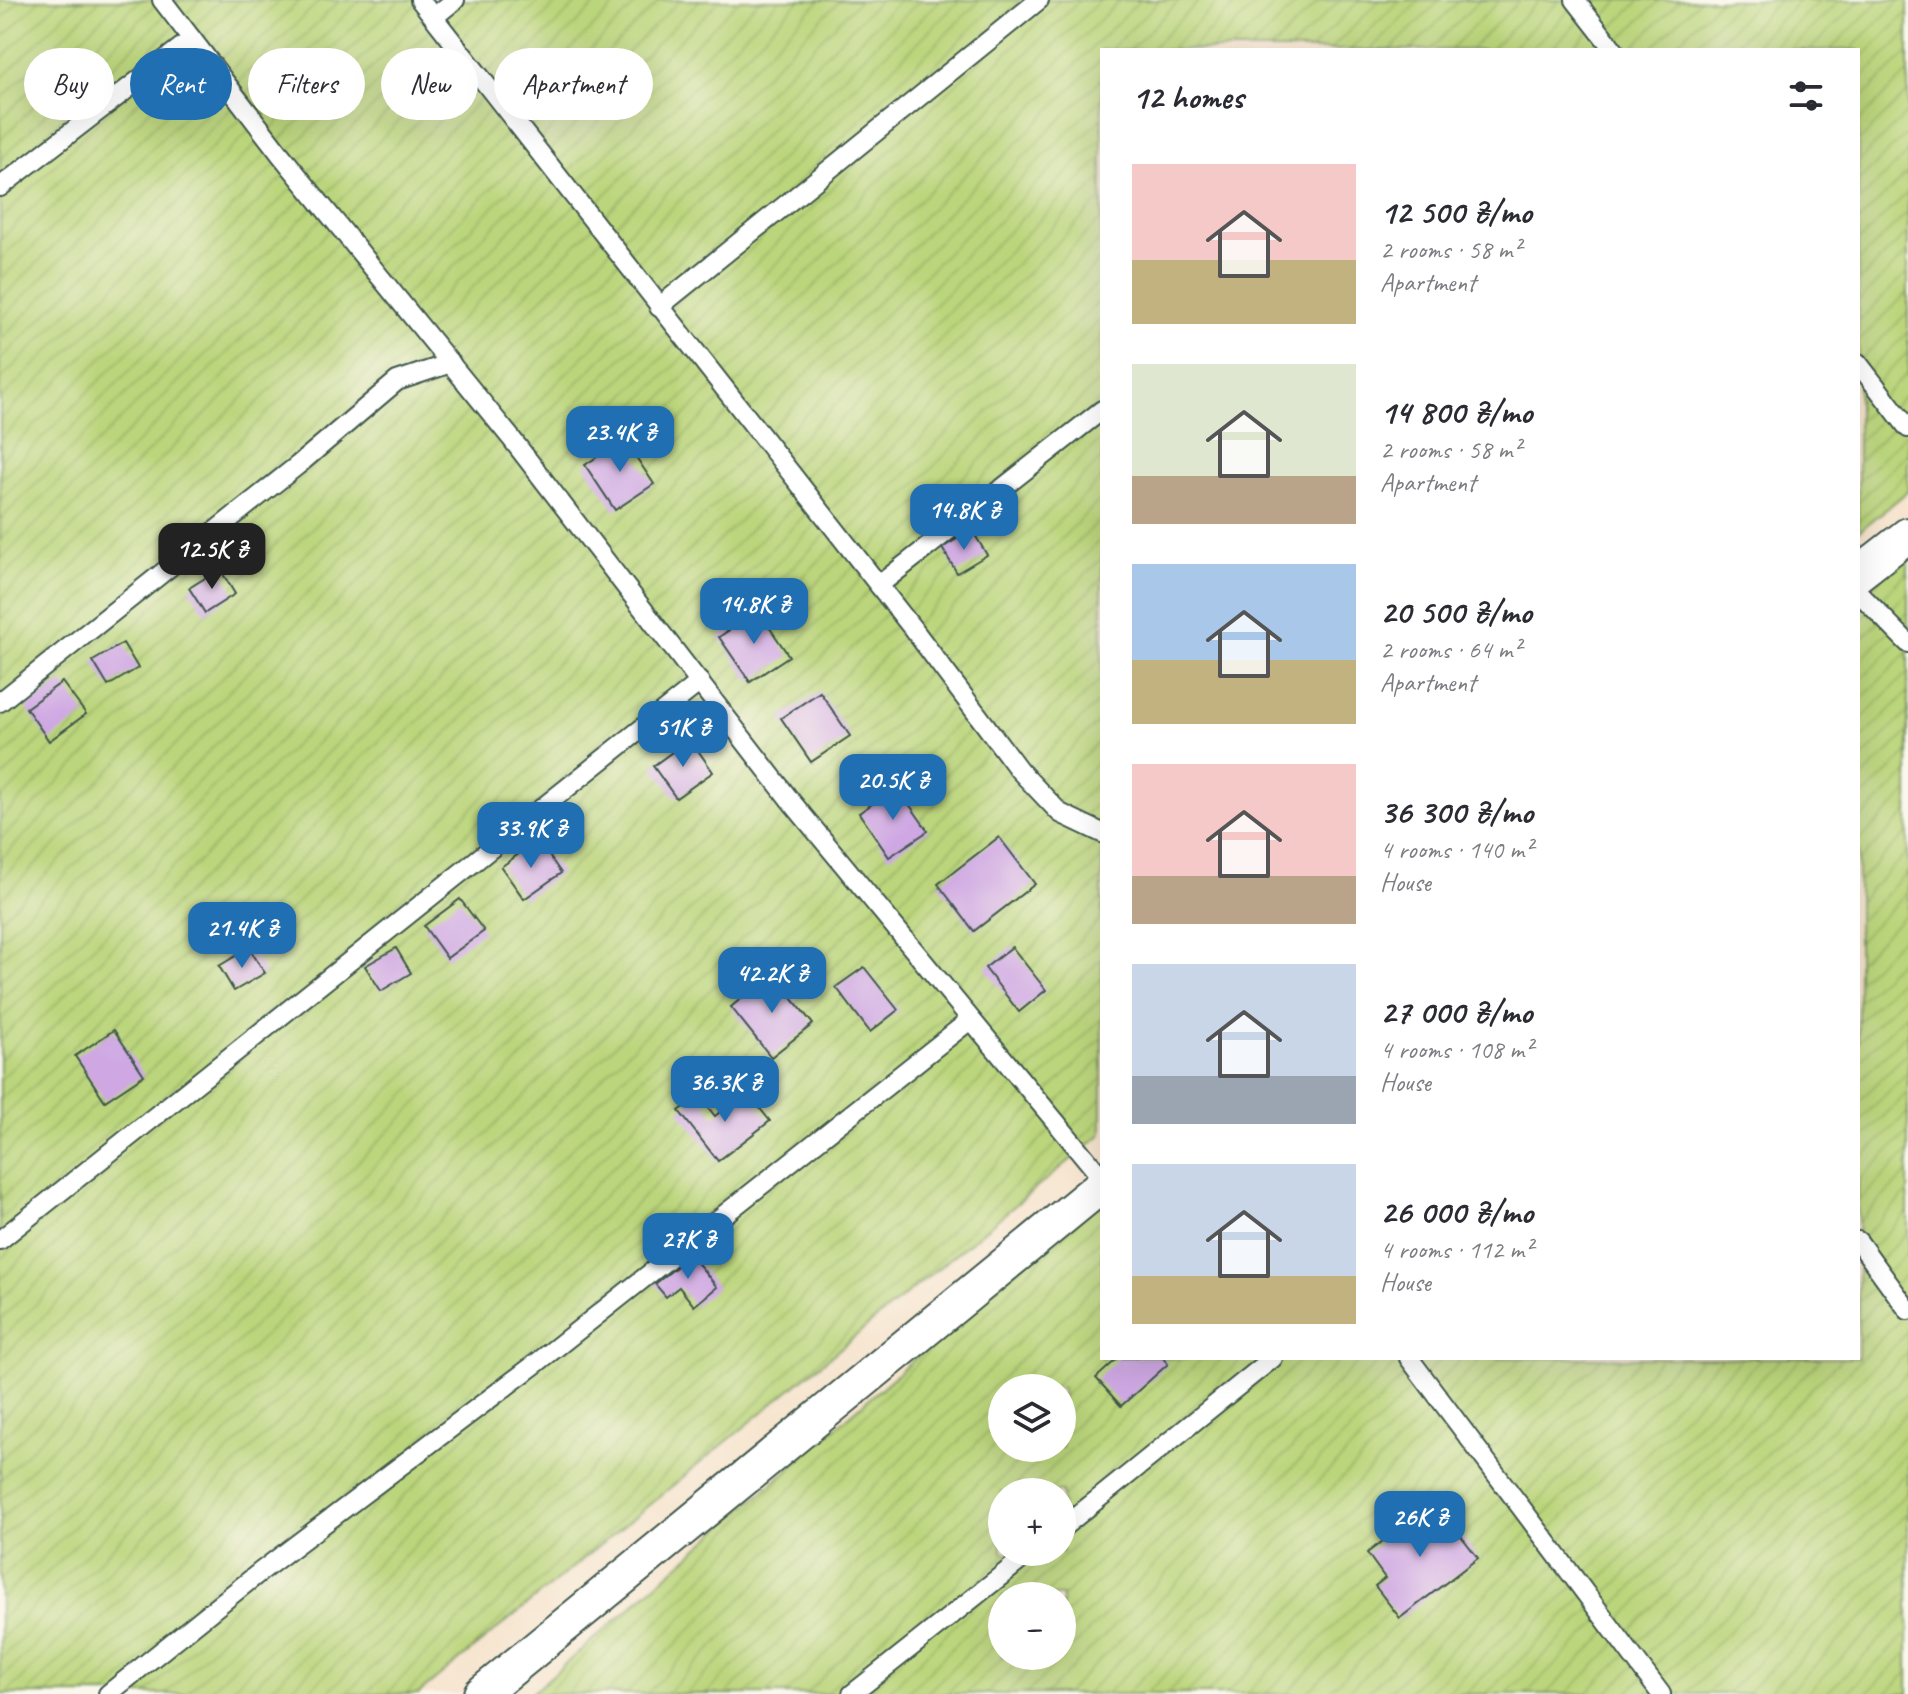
<!DOCTYPE html>
<meta charset="utf-8">
<style>
:root{--surface:#fff;--page:#f2f2f3;--text:#2b2b33;--muted:#7c7c81;--accent:#1f6fb2}
body{margin:0;font-family:Caveat,sans-serif;background:var(--page);color:var(--text);height:100vh;display:flex;flex-direction:column;font-size:30px;white-space:nowrap}
*{box-sizing:border-box;margin:0}
p{font-size:26px;color:var(--muted)}
.icon{flex:none;width:44px;height:44px;fill:none;stroke:currentColor;stroke-width:2;stroke-linecap:round;stroke-linejoin:round}
.map{position:relative;flex:1;overflow:hidden}
.side{position:absolute;left:1100px;top:48px;width:760px;height:1312px;display:flex;flex-direction:column;background:var(--surface);border-radius:0px;box-shadow:0 8px 32px #0002}
.side>*{flex:none}
.banner{position:absolute;left:24px;top:48px;width:760px;height:72px;display:flex;gap:16px}
.controls{position:absolute;left:988px;top:1374px;display:grid;gap:16px}
.controls a{display:grid;place-items:center;width:88px;height:88px;border-radius:50%;background:var(--surface);box-shadow:0 8px 32px #0002;font-size:40px}
.price{position:absolute;translate:-50% -68px;padding:0 18px;border-radius:16px;background:var(--accent);color:#fff;font-size:26px;line-height:52px;filter:drop-shadow(0 2px 4px #0008)}
.price::after{content:'';position:absolute;left:50%;top:48px;width:24px;height:18px;margin-left:-12px;background:inherit;clip-path:polygon(0 0,100% 0,50% 100%)}
.price.on{background:#222;color:#fff}
ul{padding:0;list-style:none}
li{display:flex;align-items:center;gap:24px;height:200px;padding:0 32px}
li span{display:grid;place-items:center;flex:none;width:224px;height:160px;border-radius:0px;color:#555}
li>.icon{margin-inline-start:auto}
span .icon{width:96px;height:96px;fill:#fffc;stroke-width:1}
li b{font-size:34px}
h2{display:flex;justify-content:space-between;align-items:center;height:96px;padding:0 32px;font-size:34px}
.tag{padding:0 28px;border-radius:36px;background:var(--surface);box-shadow:0 8px 32px #0002;font-size:28px;line-height:72px}
.tag.on{background:var(--accent);color:#fff}
.map>svg:first-child{display:block}
</style>
<div class="map">
<svg width="1908" height="1694" viewBox="0 0 1908 1694">
<defs>
<pattern id="garden-furrows" width="10" height="10" patternUnits="userSpaceOnUse" patternTransform="scale(2)"><rect width="10" height="10" fill="#bbd57b"/><path d="M-1 1l2-2M0 10L10 0M9 11l2-2" fill="none" stroke="#a0b86b"/></pattern>
</defs>
<rect width="100%" height="100%" fill="#fbf7ec"/>
<filter id="ink" filterUnits="userSpaceOnUse"><feTurbulence type="fractalNoise" baseFrequency=".0125" numOctaves="2"/><feDisplacementMap in="SourceGraphic" scale="16" xChannelSelector="R" yChannelSelector="G"/><feConvolveMatrix kernelMatrix="1 2 1 2 8 2 1 2 1" color-interpolation-filters="sRGB"/></filter>
<filter id="wash" filterUnits="userSpaceOnUse"><feTurbulence type="fractalNoise" baseFrequency=".006" numOctaves="4" result="noise"/><feDisplacementMap in="SourceGraphic" scale="32" xChannelSelector="R" yChannelSelector="G"/><feGaussianBlur stdDeviation="1.8" result="paint"/><feColorMatrix in="noise" values="0 0 0 0 0 0 0 0 0 0 0 0 0 0 0 0 0 1.4 0 .05"/><feComposite in="paint" operator="in"/></filter>
<g filter="url(#wash)">
<rect width="100%" height="100%" fill="#f6e4ce"/>
<g fill="url(#garden-furrows)" stroke="#6d8958" stroke-width="2" fill-rule="evenodd">
<path d="M0 0H1908V491L1858 532V50H1102V1134L418 1694H0Z"/>
<path d="M1908 543V1694H531L1102 1195V1358H1858V582ZM1002 1388H1062V1448H1002ZM1002 1492H1062V1552H1002ZM1002 1596H1062V1656H1002Z"/>
</g>
<g id="blocks">
<g fill="#cfa8e3">
<path d="M624 439 654 484 615 510 585 465Z"/>
<path d="M972 530 987 555 957 573 942 548Z"/>
<path d="M220 569 235 594 205 613 189 588Z"/>
<path d="M758 611 789 656 750 682 719 637Z"/>
<path d="M123 643 138 668 108 686 93 661Z"/>
<path d="M62 682 86 714 49 741 26 708Z"/>
<path d="M820 692 850 736 811 762 781 718Z"/>
<path d="M690 739 713 772 676 798 653 766Z"/>
<path d="M897 787 928 831 889 857 859 813Z"/>
<path d="M999 837 1035 884 974 931 938 884Z"/>
<path d="M538 840 561 873 524 899 501 867Z"/>
<path d="M460 899 484 931 447 958 424 926Z"/>
<path d="M1012 947 1046 990 1019 1012 985 968Z"/>
<path d="M249 948 265 973 234 991 219 966Z"/>
<path d="M396 948 411 973 381 991 365 966Z"/>
<path d="M864 967 898 1010 870 1032 836 987Z"/>
<path d="M772 973 813 1024 771 1057 731 1007Z"/>
<path d="M114 1030 144 1075 105 1101 75 1056Z"/>
<path d="M746 1091 770 1121 718 1161 679 1111 699 1096 715 1116Z"/>
<path d="M691 1255 717 1287 694 1306 679 1287 666 1297 655 1284Z"/>
<path d="M1118 1358H1163L1168 1364 1121 1406 1096 1378Z"/>
<path d="M1435 1502 1478 1558 1400 1618 1375 1586 1385 1578 1367 1553Z"/>
</g>
</g>
</g>
<g filter="url(#ink)">
<use href="#blocks" fill-opacity="0" stroke="#3f564b" stroke-width="2"/>
<g fill="none" stroke-linecap="round" stroke-linejoin="round">
<defs>
<g id="lane">
<path d="M162 0 281 155 511 438 790 800 1102 1178"/>
<path d="M420 0 917 634 1019 770 1060 813 1102 833"/>
<path d="M1575 0 1614 50"/>
<path d="M434 17 455 0"/>
<path d="M0 187 192 39"/>
<path d="M659 307 1039 0"/>
<path d="M1858 363 1908 428"/>
<path d="M879 585 1102 410"/>
<path d="M1858 592 1908 643"/>
<path d="M0 702 298 465 397 381 451 363"/>
<path d="M0 1240 700 682"/>
<path d="M1858 1241 1908 1310"/>
<path d="M1409 1358 1661 1694"/>
<path d="M1062 1528 1273 1358"/>
<path d="M108 1694 260 1572 538 1362 970 1020"/>
<path d="M852 1694 1031 1552"/>
</g>
<g id="street">
<path d="M1858 574 1908 535"/>
<path d="M481 1694 1102 1185"/>
</g>
</defs>
<use href="#lane" stroke="#3f564b" stroke-width="22"/>
<use href="#street" stroke="#3f564b" stroke-width="38"/>
<use href="#lane" stroke="#fff" stroke-width="18"/>
<use href="#street" stroke="#fff" stroke-width="34"/>
</g>
</g>
</svg>
<div class="controls">
<a><svg class="icon" aria-label="layers" viewBox="0 0 24 24"><path d="M12 4l9 5-9 5-9-5zM3 14l9 5 9-5"/></svg></a>
<a>+</a>
<a>−</a>
</div>
<b class="price" style="left:620px;top:474px">23.4K ₴</b>
<b class="price" style="left:964px;top:552px">14.8K ₴</b>
<b class="price on" style="left:212px;top:591px">12.5K ₴</b>
<b class="price" style="left:754px;top:646px">14.8K ₴</b>
<b class="price" style="left:683px;top:769px">51K ₴</b>
<b class="price" style="left:893px;top:822px">20.5K ₴</b>
<b class="price" style="left:531px;top:870px">33.9K ₴</b>
<b class="price" style="left:242px;top:970px">21.4K ₴</b>
<b class="price" style="left:772px;top:1015px">42.2K ₴</b>
<b class="price" style="left:725px;top:1124px">36.3K ₴</b>
<b class="price" style="left:688px;top:1281px">27K ₴</b>
<b class="price" style="left:1420px;top:1559px">26K ₴</b>
<div class="banner">
<a class="tag">Buy</a>
<a class="tag on">Rent</a>
<a class="tag">Filters</a>
<a class="tag">New</a>
<a class="tag">Apartment</a>
</div>
<section class="side">
<h2>12 homes<svg class="icon" aria-label="filters" viewBox="0 0 24 24"><path d="M4 7h16M4 17h16"/><circle cx="9" cy="7" r="2"/><circle cx="15" cy="17" r="2"/></svg></h2>
<ul>
<li><span style="background:linear-gradient(#f6c9c9 60%,#c2b280 0)"><svg class="icon" aria-label="home" viewBox="0 0 24 24"><path d="M3 11l9-7 9 7M6 9v11h12V9"/></svg></span><div><b>12 500 ₴/mo</b><p>2 rooms · 58 m²</p><p>Apartment</p></div></li>
<li><span style="background:linear-gradient(#dfe7d0 70%,#b9a48a 0)"><svg class="icon" aria-label="home" viewBox="0 0 24 24"><path d="M3 11l9-7 9 7M6 9v11h12V9"/></svg></span><div><b>14 800 ₴/mo</b><p>2 rooms · 58 m²</p><p>Apartment</p></div></li>
<li><span style="background:linear-gradient(#a9c7e8 60%,#c2b280 0)"><svg class="icon" aria-label="home" viewBox="0 0 24 24"><path d="M3 11l9-7 9 7M6 9v11h12V9"/></svg></span><div><b>20 500 ₴/mo</b><p>2 rooms · 64 m²</p><p>Apartment</p></div></li>
<li><span style="background:linear-gradient(#f6c9c9 70%,#b9a48a 0)"><svg class="icon" aria-label="home" viewBox="0 0 24 24"><path d="M3 11l9-7 9 7M6 9v11h12V9"/></svg></span><div><b>36 300 ₴/mo</b><p>4 rooms · 140 m²</p><p>House</p></div></li>
<li><span style="background:linear-gradient(#c9d6e8 70%,#9aa5b1 0)"><svg class="icon" aria-label="home" viewBox="0 0 24 24"><path d="M3 11l9-7 9 7M6 9v11h12V9"/></svg></span><div><b>27 000 ₴/mo</b><p>4 rooms · 108 m²</p><p>House</p></div></li>
<li><span style="background:linear-gradient(#c9d6e8 70%,#c2b280 0)"><svg class="icon" aria-label="home" viewBox="0 0 24 24"><path d="M3 11l9-7 9 7M6 9v11h12V9"/></svg></span><div><b>26 000 ₴/mo</b><p>4 rooms · 112 m²</p><p>House</p></div></li>
</ul>
</section>
</div>
